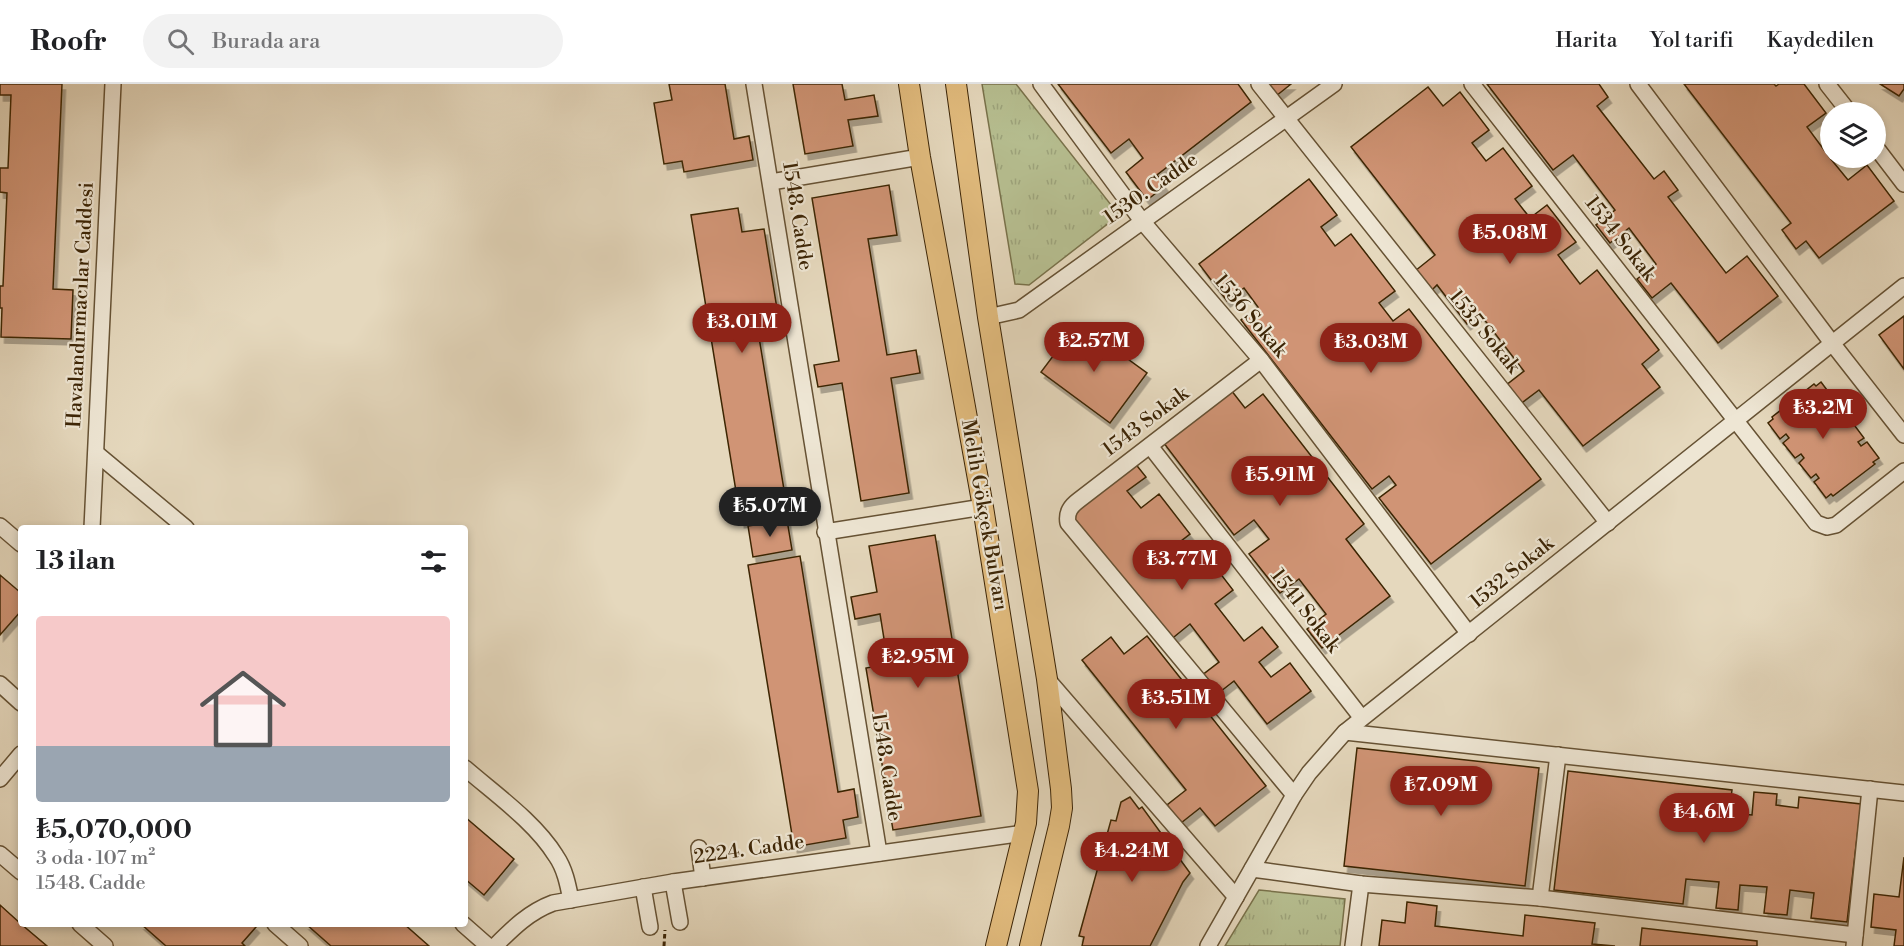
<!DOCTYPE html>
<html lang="tr">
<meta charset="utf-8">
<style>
:root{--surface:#fff;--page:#f2f2f2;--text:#202124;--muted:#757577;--line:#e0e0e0;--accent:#8f2418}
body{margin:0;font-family:"Libre Bodoni",serif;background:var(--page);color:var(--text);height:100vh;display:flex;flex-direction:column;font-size:22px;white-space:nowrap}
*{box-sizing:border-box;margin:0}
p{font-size:20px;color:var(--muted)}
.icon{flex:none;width:33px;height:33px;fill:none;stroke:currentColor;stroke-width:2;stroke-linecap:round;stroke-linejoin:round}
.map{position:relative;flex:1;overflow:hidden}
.sheet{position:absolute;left:18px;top:441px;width:450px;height:402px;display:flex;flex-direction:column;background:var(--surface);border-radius:6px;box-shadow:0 3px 9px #0003}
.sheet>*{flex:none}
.buttons{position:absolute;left:1820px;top:18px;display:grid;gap:12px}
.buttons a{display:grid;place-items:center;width:66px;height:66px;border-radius:50%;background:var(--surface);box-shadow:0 3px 9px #0003;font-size:30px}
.price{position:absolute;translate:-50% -51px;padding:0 14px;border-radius:21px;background:var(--accent);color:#fff;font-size:20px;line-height:39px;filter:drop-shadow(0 2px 3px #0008)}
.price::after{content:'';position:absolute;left:50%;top:36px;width:18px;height:14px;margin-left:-9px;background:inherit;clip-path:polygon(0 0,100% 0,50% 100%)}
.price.selected{background:#222;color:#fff}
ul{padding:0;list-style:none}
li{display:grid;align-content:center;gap:12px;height:318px;padding:0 18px}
li span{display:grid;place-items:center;height:186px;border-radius:6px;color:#555}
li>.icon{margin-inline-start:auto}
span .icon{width:108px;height:108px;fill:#fffc;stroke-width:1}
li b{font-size:26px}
h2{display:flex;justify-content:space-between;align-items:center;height:72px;padding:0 18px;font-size:26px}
header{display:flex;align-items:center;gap:36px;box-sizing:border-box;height:84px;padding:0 30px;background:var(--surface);border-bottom:2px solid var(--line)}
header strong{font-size:28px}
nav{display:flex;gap:33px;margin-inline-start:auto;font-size:21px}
.search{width:420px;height:54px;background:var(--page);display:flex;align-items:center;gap:15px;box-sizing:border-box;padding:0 21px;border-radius:33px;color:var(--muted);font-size:22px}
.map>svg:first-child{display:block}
</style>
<header>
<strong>Roofr</strong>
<div class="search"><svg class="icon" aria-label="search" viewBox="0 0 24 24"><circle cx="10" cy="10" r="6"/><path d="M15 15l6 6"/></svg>Burada ara</div>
<nav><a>Harita</a><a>Yol tarifi</a><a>Kaydedilen</a></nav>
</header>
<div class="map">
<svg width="1904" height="862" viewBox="0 0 1904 862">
<defs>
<pattern id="grass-tufts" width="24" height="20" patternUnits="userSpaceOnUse" patternTransform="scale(1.5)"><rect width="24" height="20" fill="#b6be90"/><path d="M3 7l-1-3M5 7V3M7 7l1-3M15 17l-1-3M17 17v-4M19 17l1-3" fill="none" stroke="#9da37b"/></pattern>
<filter id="shadow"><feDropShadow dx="3.5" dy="6" stdDeviation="0" flood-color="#0004"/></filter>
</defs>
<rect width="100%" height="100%" fill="#e5d8bd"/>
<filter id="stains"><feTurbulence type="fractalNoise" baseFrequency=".00333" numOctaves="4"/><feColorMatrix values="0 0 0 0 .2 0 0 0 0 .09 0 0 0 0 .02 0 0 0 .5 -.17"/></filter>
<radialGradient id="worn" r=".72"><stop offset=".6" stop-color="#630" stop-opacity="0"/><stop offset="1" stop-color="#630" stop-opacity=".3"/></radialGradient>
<g fill="url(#grass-tufts)" stroke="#79724b" stroke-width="1.5">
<path d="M982 0H1016L1119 131 1029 201 1015 200Z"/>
<path d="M1259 806 1345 815 1340 862H1225Z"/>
</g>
<g fill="#d09475" stroke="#3c2506" stroke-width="1.5" filter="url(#shadow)">
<path d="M0 0H62L53 205 73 206 71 255 1 253 2 224H0V202H3L7 109 0 108V84H8L11 11H0Z"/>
<path d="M669 0H725L734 55 749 52 753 76 684 88 682 77 664 80 654 19 672 16Z"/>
<path d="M793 0H842L845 16 874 11 878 32 848 36 853 62 805 70Z"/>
<path d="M1058 0H1238L1251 18 1157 91 1165 102 1147 116 1126 88 1143 74 1129 55 1111 69Z"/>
<path d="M1267 0H1291L1276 12Z"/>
<path d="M1487 0H1599L1608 13 1597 22 1654 95 1664 87 1678 106 1668 113 1726 189 1747 172 1778 212 1718 259 1671 199 1652 214 1637 195 1656 180 1629 144 1610 159 1596 141 1615 126 1573 71 1553 86Z"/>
<path d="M1684 0H1774L1776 2 1779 0H1804L1826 29 1807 43 1830 74 1848 96 1867 81 1894 117 1819 174 1806 157 1796 165 1782 146 1791 139Z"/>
<path d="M1880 0H1904V5L1899 12Z"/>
<path d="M1428 3 1443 22 1460 8 1489 46 1472 59 1486 77 1503 64 1532 102 1515 115 1530 134 1547 121 1576 158 1558 171 1580 200 1597 186 1659 266 1642 280 1660 303 1583 362 1539 306 1519 321 1505 302 1524 287 1480 230 1467 240 1437 201 1431 207 1415 187 1435 171 1351 63Z"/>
<path d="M1309 95 1337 131 1321 143 1335 162 1351 150 1395 207 1379 219 1393 237 1409 225 1541 395 1431 480 1379 414 1396 401 1389 392 1372 405 1241 236 1258 223 1244 204 1227 217 1199 180Z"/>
<path d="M889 101 897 151 868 155 887 271 916 266 920 289 891 294 909 409 861 417 842 299 818 303 814 281 839 277 812 114Z"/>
<path d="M738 124 742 148 764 145 779 237 757 241 788 430 741 438 691 131Z"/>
<path d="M1904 232V285L1879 251Z"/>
<path d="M1078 239 1147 289 1110 339 1041 288Z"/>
<path d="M1821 298 1833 314 1828 318 1831 322 1836 318 1848 334 1843 338 1846 342 1852 338 1864 354 1858 358 1861 362 1867 358 1879 374 1873 378 1875 380 1833 412 1831 410 1826 414 1814 398 1819 394 1816 390 1811 394 1799 379 1804 374 1801 370 1795 374 1783 359 1789 354 1786 350 1780 355 1768 339 1773 335 1772 333 1814 300 1816 302Z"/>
<path d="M1231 306 1245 324 1263 310 1364 440 1346 455 1390 512 1322 564 1307 545 1326 530 1299 495 1280 509 1249 470 1269 455 1254 436 1234 451 1163 358Z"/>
<path d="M1134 378 1146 393 1127 407 1141 424 1159 410 1190 450 1172 464 1185 481 1203 467 1233 506 1215 520 1244 557 1262 543 1278 563 1259 578 1271 593 1290 579 1311 607 1267 640 1234 597 1216 611 1201 592 1219 578 1190 540 1169 557 1069 428Z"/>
<path d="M787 436 792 466 753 473 748 442Z"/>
<path d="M935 451 981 732 893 746 866 584 888 580 880 530 855 535 851 513 877 508 869 462Z"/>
<path d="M800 472 838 708 854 705 858 733 843 736 846 754 794 763 748 481Z"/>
<path d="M0 491 21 509V527L0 551Z"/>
<path d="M1147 552 1266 702 1215 742 1200 724 1181 739 1167 721 1186 706 1082 576 1111 553 1124 570Z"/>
<path d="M1357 664 1539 684 1525 802 1344 782Z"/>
<path d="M1568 687 1732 706 1729 729 1752 731 1754 708 1777 710 1776 721 1798 724 1799 713 1861 720 1847 838 1811 834 1814 809 1790 806 1787 831 1764 829 1767 803 1740 801 1738 826 1716 824 1719 798 1686 795 1683 820 1554 806Z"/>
<path d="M1130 713 1139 725 1142 723 1190 789 1183 798 1150 862H1082L1084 853 1079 852 1111 736 1116 737 1121 718Z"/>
<path d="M465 733 514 775 484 811 465 795Z"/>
<path d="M1904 773V862H1894L1896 846 1871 843 1874 810 1899 813Z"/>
<path d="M1407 818 1437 822 1435 842 1523 852 1525 831 1595 839 1592 860 1615 862H1379L1382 836 1405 839Z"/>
<path d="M0 821 21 840 47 862H0Z"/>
<path d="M141 840H253L256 843 242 859 245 862H166Z"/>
<path d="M306 840H404L429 862H331Z"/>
<path d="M1642 844 1757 857V862H1640Z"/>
</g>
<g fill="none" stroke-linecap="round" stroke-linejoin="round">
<defs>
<g id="minor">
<path d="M754 0 879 769"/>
<path d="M1041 0 1142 137 1261 276 1469 550"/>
<path d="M1259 0 1608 439"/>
<path d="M1472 0 1816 439 1827 443 1836 441 1904 387"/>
<path d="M1638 0 1832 259 1904 351"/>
<path d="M1827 0 1849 28"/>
<path d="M1875 62 1904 100"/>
<path d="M771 98 920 73"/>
<path d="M988 233 1019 226 1334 0"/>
<path d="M1261 276 1079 416C1071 422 1066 428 1068 439L1294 711"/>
<path d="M1150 362 1361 633"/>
<path d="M96 369 186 444"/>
<path d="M0 442 21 460"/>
<path d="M92 444 113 0"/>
<path d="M825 448 983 423"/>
<path d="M1047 595 1236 813"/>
<path d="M0 600 21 619"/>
<path d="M1345 648 1904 709"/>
<path d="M465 684C495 710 535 738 556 772 565 785 568 801 571 816"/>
<path d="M0 695 21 670"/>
<path d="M699 764 703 794"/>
<path d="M0 770 21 788"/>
<path d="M1252 785 1361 800 1540 814 1855 851"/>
<path d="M673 798 680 838"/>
<path d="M643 803 650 843"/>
<path d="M1540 814 1558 671"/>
<path d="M80 840 105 862"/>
<path d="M275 840 300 862"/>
<path d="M463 840 488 862"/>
<path d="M495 862C513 844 529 828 553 819L673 798 1024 749"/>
<path d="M1208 862 1294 711 1309 689 1345 648 1904 202"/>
<path d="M1353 862 1361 800"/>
<path d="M1854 862 1870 705"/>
</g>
<g id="major">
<path d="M909 0 920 73 983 423 1028 707 1026 739 996 862"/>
<path d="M956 0 988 233 1047 595 1061 705 1062 724 1059 742 1030 862"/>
</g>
</defs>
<use href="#minor" stroke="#665234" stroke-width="18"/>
<use href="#major" stroke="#3c2506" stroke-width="22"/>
<path stroke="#3c2506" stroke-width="3" stroke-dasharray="4.5 3" stroke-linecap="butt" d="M664 862 665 846"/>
<use href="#minor" stroke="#eee6d4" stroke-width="15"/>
<use href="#major" stroke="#e2bc7e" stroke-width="20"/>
</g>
<g text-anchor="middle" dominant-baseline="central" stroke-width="4.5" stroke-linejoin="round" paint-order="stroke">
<g font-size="20" fill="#3c2506" stroke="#eee6d4">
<text transform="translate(1151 105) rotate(-35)">1530. Cadde</text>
<text transform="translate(797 132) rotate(81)">1548. Cadde</text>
<text transform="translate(1620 155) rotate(52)">1534 Sokak</text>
<text transform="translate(81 221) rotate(-87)">Havalandırmacılar Caddesi</text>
<text transform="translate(1250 232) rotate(50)">1536 Sokak</text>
<text transform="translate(1484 248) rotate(51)">1535 Sokak</text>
<text transform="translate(1146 338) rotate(-37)">1543 Sokak</text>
<text transform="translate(984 431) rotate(80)">Melih Gökçek Bulvarı</text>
<text transform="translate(1512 489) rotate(-39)">1532 Sokak</text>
<text transform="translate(1305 527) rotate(52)">1541 Sokak</text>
<text transform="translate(886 683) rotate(81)">1548. Cadde</text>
<text transform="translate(749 766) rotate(-8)">2224. Cadde</text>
</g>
</g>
<rect width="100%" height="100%" filter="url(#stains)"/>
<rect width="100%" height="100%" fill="url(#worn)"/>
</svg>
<div class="buttons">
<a><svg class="icon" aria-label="layers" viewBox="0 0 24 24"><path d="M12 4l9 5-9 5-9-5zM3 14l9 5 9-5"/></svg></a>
</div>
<b class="price" style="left:1510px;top:181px">₺5.08M</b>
<b class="price" style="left:742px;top:270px">₺3.01M</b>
<b class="price" style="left:1094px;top:289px">₺2.57M</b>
<b class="price" style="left:1371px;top:290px">₺3.03M</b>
<b class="price" style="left:1823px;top:356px">₺3.2M</b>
<b class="price" style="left:1280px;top:423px">₺5.91M</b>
<b class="price selected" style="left:770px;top:454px">₺5.07M</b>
<b class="price" style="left:1182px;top:507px">₺3.77M</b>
<b class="price" style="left:918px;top:605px">₺2.95M</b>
<b class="price" style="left:1176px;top:646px">₺3.51M</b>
<b class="price" style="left:1441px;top:733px">₺7.09M</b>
<b class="price" style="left:1704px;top:760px">₺4.6M</b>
<b class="price" style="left:1132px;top:799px">₺4.24M</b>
<section class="sheet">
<h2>13 ilan<svg class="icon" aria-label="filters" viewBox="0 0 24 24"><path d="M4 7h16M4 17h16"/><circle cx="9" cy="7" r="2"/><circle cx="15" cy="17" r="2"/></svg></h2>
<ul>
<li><span style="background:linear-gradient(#f6c9c9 70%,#9aa5b1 0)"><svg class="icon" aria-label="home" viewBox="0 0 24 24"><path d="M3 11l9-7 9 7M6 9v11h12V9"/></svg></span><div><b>₺5,070,000</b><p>3 oda · 107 m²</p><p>1548. Cadde</p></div></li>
</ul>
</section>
</div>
